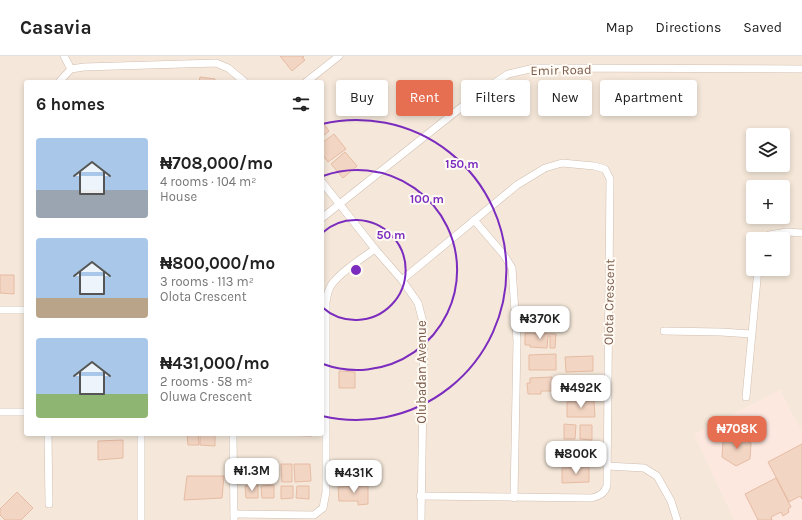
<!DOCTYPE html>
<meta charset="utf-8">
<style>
:root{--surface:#fff;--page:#f2f2f2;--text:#222;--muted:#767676;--line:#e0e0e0;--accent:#e76f51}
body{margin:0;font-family:Karla,sans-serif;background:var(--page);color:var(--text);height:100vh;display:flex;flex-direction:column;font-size:15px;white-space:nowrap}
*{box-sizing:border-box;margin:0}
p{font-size:13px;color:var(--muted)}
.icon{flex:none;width:22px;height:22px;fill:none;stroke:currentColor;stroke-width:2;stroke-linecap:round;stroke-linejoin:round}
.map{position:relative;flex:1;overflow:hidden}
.panel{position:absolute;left:24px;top:24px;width:300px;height:356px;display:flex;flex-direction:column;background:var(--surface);border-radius:4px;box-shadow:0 2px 6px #0003}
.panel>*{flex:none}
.top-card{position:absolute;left:336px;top:24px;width:380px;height:36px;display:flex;gap:8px}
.fabs{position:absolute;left:746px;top:72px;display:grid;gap:8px}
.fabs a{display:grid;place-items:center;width:44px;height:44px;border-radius:4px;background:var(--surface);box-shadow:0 2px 6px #0003;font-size:20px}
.price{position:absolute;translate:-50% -34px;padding:0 9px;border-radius:8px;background:#fff;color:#222;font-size:13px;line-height:26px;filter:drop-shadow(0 1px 2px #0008)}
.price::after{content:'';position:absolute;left:50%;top:24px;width:12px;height:9px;margin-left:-6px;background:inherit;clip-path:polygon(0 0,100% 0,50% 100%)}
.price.current{background:var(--accent);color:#fff}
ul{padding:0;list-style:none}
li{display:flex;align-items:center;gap:12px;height:100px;padding:0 12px}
li span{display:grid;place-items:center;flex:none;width:112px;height:80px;border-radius:4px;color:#555}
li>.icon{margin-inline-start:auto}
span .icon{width:48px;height:48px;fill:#fffc;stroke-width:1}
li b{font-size:17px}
h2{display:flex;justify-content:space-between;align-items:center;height:48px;padding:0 12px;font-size:17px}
.pill{padding:0 14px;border-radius:4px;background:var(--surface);box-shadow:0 2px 6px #0003;font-size:14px;line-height:36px}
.pill.current{background:var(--accent);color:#fff}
header{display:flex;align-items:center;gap:24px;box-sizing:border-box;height:56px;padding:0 20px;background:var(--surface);border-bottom:1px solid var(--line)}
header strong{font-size:19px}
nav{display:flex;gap:22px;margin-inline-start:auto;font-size:14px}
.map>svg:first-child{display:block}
</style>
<header>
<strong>Casavia</strong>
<nav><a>Map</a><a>Directions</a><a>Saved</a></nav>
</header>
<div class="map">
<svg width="802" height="464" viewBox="0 0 802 464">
<rect width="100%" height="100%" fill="#fdf6ec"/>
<path fill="#f5e8da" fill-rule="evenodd" d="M0 0H802V454L782 464H0ZM26 26H322V378H26ZM753 79H783V109H753ZM753 131H783V161H753ZM753 183H783V213H753Z"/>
<path fill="#fde8e0" d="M780 334 802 376V464H734L694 378Z"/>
<g fill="#f3d5c3" stroke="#e6bba3">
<path d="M280 0H303L304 1 302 2 305 4 292 15Z"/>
<path d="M200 21 215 23V26H199Z"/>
<path d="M323 67 329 75 322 81V68Z"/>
<path d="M334 78 346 93 328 106 322 98V87Z"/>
<path d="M345 96 357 110 343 122 331 108Z"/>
<path d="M0 219H14V238L0 237Z"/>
<path d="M525 277 556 278 555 292H550V280H548L547 292 530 291V289H525Z"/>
<path d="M556 298V314H529V299Z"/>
<path d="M593 300V315L566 316 565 301Z"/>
<path d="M339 315 355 316V332H339Z"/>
<path d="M552 321 553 335H541V338H528L527 327H530V322Z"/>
<path d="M592 323 593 338 565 339V324Z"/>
<path d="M594 345 595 361H567V346Z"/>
<path d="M564 368 576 369 575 383H564Z"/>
<path d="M580 369H592V384L580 383Z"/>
<path d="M187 378H198L199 389H188Z"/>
<path d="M200 378H215V390L200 389Z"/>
<path d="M283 378H312V380L283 379Z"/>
<path d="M738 378 751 387 750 403 736 410 722 401 723 385Z"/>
<path d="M123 384V402L98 404V385Z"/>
<path d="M802 388V443L800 440 789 446 768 406Z"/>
<path d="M565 391H592L593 406 565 407Z"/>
<path d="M281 408H292V426H282Z"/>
<path d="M294 408H310L311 425 295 426Z"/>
<path d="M589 411V426L562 427V412Z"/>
<path d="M187 420H224L222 442 184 444Z"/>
<path d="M776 422 791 451 788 453 789 456 783 460 781 456 771 461 772 464H758L745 438Z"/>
<path d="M258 429V442H246L245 430Z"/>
<path d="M274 429V442H262L261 430Z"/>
<path d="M281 430H293V442L281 443Z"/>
<path d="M297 430H309V443L296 442Z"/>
<path d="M368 430V448L358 449V445H339L338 431Z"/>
<path d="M17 436 33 452 21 464H5L0 459V453Z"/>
</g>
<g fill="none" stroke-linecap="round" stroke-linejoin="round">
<defs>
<g id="minor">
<path d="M64 0 71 13"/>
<path d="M59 26 71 13 84 11 216 7 228 12 245 26"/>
<path d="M306 26 339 0"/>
<path d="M322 126 375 193 402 224 418 247 424 270 421 464"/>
<path d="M322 162 478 38 508 18 534 12 802 13"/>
<path d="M474 164 504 199 512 212 517 285 514 442"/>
<path d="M763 183 769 179 787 176 802 177"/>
<path d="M402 224 517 129 545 112 562 107 594 110 605 113 610 123 607 430C604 438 599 440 592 442L420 440"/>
<path d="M0 254H26"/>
<path d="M664 275 721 276 751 278"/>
<path d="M746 341 758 213"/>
<path d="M0 356H26"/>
<path d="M48 378 49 448"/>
<path d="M233 378 234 464"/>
<path d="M607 410 644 412 657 420 671 445 677 464"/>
<path d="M234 458 314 459 323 452 326 436V246C327 240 328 233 332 228 343 214 361 203 375 193"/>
<path d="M141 464V378"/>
</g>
</defs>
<use href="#minor" stroke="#d1beb0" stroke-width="8"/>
<use href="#minor" stroke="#fff" stroke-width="7"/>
</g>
<g fill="none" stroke="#7b2cbf" stroke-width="2">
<path d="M322 177A50 50 0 1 1 322 251"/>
<path d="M323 120A100 100 0 1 1 323 308"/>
<path d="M322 68A150 150 0 1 1 322 360"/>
</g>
<g text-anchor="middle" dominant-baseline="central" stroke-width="4" stroke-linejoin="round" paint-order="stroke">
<g font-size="13" fill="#7a5c4d" stroke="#fffaf3">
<text transform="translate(561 14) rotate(-1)">Emir Road</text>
<text transform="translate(609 246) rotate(-89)">Olota Crescent</text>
<text transform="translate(421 316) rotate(-90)">Olubadan Avenue</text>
</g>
</g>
<circle cx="356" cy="214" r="6" fill="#7b2cbf" stroke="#fffaf3" stroke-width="2"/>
<g font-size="12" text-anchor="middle" font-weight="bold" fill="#7b2cbf" stroke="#fffaf3" stroke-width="4" stroke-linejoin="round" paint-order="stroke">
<text x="462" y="112">150 m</text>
<text x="427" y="147">100 m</text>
<text x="391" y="183">50 m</text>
</g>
</svg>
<div class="fabs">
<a><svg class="icon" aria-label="layers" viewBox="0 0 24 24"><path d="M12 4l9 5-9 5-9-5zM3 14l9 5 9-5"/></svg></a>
<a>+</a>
<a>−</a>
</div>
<b class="price" style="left:540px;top:284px">₦370K</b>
<b class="price" style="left:581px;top:353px">₦492K</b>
<b class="price current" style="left:737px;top:394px">₦708K</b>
<b class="price" style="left:576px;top:419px">₦800K</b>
<b class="price" style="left:252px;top:436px">₦1.3M</b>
<b class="price" style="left:354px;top:438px">₦431K</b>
<div class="top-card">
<a class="pill">Buy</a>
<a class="pill current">Rent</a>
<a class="pill">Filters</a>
<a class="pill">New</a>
<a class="pill">Apartment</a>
</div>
<section class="panel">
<h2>6 homes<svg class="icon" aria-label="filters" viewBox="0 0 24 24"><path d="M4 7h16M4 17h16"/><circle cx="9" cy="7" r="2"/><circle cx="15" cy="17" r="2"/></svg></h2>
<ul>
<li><span style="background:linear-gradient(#a9c7e8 65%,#9aa5b1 0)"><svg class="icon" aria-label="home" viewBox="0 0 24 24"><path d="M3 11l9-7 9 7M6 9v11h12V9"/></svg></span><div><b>₦708,000/mo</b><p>4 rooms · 104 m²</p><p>House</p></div></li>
<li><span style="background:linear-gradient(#a9c7e8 75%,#b9a48a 0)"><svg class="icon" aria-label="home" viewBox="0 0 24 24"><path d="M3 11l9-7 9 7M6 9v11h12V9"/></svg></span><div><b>₦800,000/mo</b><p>3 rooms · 113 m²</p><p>Olota Crescent</p></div></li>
<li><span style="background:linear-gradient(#a9c7e8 70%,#8fb573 0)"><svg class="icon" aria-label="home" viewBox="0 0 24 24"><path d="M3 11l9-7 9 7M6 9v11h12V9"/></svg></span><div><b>₦431,000/mo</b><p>2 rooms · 58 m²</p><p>Oluwa Crescent</p></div></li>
</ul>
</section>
</div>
